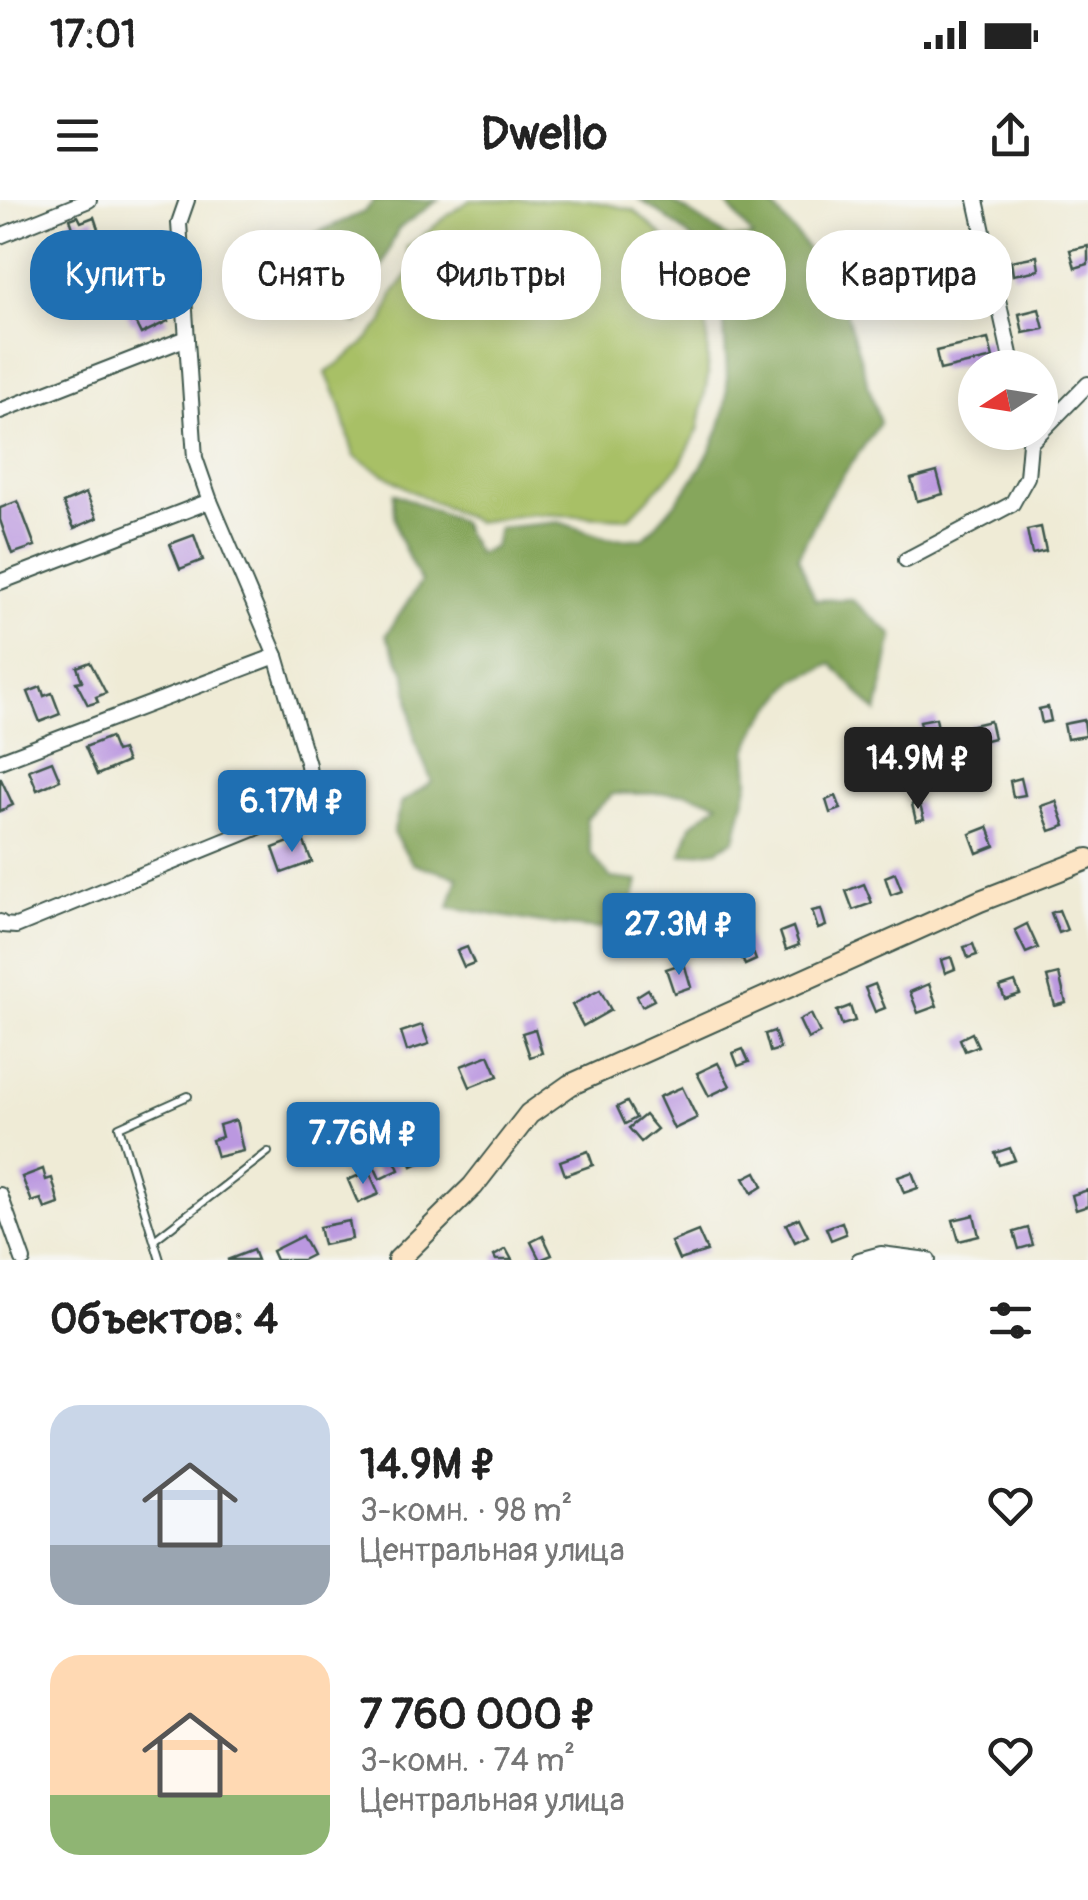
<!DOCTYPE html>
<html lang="ru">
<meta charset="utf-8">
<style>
:root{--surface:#fff;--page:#f6f6f6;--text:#222;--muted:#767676;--accent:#1f6fb2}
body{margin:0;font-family:Pangolin,sans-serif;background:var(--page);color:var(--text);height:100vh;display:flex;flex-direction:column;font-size:38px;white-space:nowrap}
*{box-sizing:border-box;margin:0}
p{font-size:32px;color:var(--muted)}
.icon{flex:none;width:55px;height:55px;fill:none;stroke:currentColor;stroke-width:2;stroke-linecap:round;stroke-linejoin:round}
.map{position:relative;height:1060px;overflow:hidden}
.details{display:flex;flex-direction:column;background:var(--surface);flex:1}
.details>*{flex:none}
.banner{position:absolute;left:30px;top:30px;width:1030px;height:90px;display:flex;gap:20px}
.needle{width:65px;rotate:258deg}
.controls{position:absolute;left:958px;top:150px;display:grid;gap:20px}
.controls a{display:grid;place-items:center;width:100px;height:100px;border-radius:50%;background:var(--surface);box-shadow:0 5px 25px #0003;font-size:50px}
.price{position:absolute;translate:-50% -85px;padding:0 22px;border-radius:10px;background:var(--accent);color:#fff;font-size:32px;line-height:65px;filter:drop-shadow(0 2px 5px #0008)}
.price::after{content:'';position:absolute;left:50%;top:60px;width:30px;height:22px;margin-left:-15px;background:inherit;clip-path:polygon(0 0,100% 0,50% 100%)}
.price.current{background:#222;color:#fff}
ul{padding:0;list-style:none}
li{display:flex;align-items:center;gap:30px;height:250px;padding:0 50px}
li span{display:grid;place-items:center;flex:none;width:280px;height:200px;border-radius:30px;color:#555}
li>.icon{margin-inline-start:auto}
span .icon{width:120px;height:120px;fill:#fffc;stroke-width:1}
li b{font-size:42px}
h2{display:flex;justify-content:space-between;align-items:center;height:120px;padding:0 50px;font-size:42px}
.tag{padding:0 35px;border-radius:40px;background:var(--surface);box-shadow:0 5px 25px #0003;font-size:35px;line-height:90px}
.tag.current{background:var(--accent);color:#fff}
.status{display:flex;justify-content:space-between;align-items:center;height:70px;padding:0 50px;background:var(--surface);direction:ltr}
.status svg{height:28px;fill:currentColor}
header{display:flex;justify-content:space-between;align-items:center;height:130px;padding:0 50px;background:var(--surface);font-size:45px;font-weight:700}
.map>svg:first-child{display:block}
</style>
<div class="status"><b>17:01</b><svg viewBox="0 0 49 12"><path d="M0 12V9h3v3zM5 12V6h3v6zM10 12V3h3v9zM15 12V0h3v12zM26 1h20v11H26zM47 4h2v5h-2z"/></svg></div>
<header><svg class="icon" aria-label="menu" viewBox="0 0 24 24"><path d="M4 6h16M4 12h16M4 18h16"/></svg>Dwello<svg class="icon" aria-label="share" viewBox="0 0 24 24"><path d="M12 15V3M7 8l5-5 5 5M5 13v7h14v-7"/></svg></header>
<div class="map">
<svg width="1088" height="1060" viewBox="0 0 1088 1060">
<rect width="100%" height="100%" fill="#f6f6f2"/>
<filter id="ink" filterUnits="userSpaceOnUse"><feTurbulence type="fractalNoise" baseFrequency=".01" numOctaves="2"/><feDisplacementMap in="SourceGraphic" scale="20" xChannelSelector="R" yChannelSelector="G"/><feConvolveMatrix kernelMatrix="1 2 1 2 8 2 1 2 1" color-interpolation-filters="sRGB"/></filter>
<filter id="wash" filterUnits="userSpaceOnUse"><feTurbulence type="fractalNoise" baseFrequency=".0048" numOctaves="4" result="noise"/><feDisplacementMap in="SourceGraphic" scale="40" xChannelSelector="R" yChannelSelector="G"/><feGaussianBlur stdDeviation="2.25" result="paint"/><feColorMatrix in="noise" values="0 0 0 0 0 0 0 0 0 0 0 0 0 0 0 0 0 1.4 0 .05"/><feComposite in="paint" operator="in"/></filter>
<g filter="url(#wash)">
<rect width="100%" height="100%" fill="#efebd6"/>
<path fill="#a8c066" stroke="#647e4d" stroke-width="2.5" d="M471 0H587L634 10 677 49 700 88 707 129 708 176 698 230 679 266 629 318 532 314 476 322 413 292 354 256 340 205 326 173 361 146 383 122 394 92 412 69 407 47C430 32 447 13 471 0Z"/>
<g fill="#86a65b" stroke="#527248" stroke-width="2.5">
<path d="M375 0H438L398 29 358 123C318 116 318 65 314 34L364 12Z"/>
<path d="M640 0H670L730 39 753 37 724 0H767L802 41 843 102 880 223 827 298 798 357 815 400 851 399 893 435 877 513 832 464 795 480 759 524 747 551 749 581 735 639 717 650 681 655 691 625 719 603 686 593 613 594 586 619 591 654 611 678 638 681 629 717 600 729 541 723 449 707 458 677 413 664 393 633 401 603 432 582 415 541 406 475 386 435 421 382C406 352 390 328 394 293L459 321 478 354 494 347 498 328 559 322 606 338 643 339C683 297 725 247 727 187 728 155 721 128 725 94 703 74 713 76 702 53 693 35 657 10 640 0Z"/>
</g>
<g id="blocks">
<g fill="#bb98e0">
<path d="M78 16 81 22 94 17 102 41 80 49 70 19Z"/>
<path d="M944 40 947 53 930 57 927 44Z"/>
<path d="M1088 46V64L1075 68 1070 50Z"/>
<path d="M1037 56 1039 70 1013 75 1011 61Z"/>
<path d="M151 88 168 121 141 134 135 122 131 123 121 103Z"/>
<path d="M942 89 945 101 933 105 930 93Z"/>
<path d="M1039 109 1044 129 1023 133 1019 114Z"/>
<path d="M988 139 993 158 940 170 936 151Z"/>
<path d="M1046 175 1051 192 1040 195V176Z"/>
<path d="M975 190V219L961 202Z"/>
<path d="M937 272 943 294 917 301 911 279Z"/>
<path d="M86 293 97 318 74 328 63 303Z"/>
<path d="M18 301 35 346 12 354 0 320V308Z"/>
<path d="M1041 327 1046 351 1032 354 1027 330Z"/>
<path d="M194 335 203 360 180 369 170 344Z"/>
<path d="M90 462 106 493 96 497 98 502 88 505 76 482 82 481 77 467Z"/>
<path d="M41 487 44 496 52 493 60 514 40 522 28 492Z"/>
<path d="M1048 507 1051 521 1042 523 1039 509Z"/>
<path d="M936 518 941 544 925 547 920 521Z"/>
<path d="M1084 520 1086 536 1067 539 1064 524Z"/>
<path d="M990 521 994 538 974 543 969 526Z"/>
<path d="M110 537 116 552 122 550 127 562 97 575 85 547Z"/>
<path d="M52 561 60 580 37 590 29 570Z"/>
<path d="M0 577 13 605 0 611Z"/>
<path d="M1021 578 1025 595 1013 597 1010 581Z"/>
<path d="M836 596 841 609 830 613 826 600Z"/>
<path d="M1056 601 1065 626 1050 631 1041 606Z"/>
<path d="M919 602 924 619 916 621 912 604Z"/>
<path d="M988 627 995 646 977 653 970 634Z"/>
<path d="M302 637 312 662 282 673 273 648Z"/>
<path d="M895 673 902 691 891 695 885 677Z"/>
<path d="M864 684 872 703 853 710 846 691Z"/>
<path d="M821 709 826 726 818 729 812 711Z"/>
<path d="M1059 710 1067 730 1059 733 1051 713Z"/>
<path d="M1027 724 1038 748 1026 753 1015 730Z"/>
<path d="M793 727 799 745 786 750 780 732Z"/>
<path d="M746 734 756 760 745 765 734 739Z"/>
<path d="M973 744 977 755 968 758 964 747Z"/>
<path d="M467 747 474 763 464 767 457 751Z"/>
<path d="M951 757 955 769 945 773 941 760Z"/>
<path d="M684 763 691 787 674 793 666 769Z"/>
<path d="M1059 774 1066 803 1055 806 1047 777Z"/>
<path d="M1015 782 1020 794 1005 799 1000 787Z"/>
<path d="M875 784 885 808 875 812 865 788Z"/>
<path d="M929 784 937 806 918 813 910 792Z"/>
<path d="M648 789 654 800 642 806 637 796Z"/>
<path d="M600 790 611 810 583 826 572 805Z"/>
<path d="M850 806 855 821 842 825 837 811Z"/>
<path d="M811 814 820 833 808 839 799 820Z"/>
<path d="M422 825 429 844 407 851 401 832Z"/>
<path d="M535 829 542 853 530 857 522 833Z"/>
<path d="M774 831 780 849 770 852 765 834Z"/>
<path d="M972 833 978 846 965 851 960 839Z"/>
<path d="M743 849 749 862 738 866 733 853Z"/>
<path d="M489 855 498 876 470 887 461 866Z"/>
<path d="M718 863 730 886 709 896 697 873Z"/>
<path d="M682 887 697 918 674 929 659 897Z"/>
<path d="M627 902 636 918 625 924 617 907Z"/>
<path d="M645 915 657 929 641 942 629 928Z"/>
<path d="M410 919 426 960 412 966 395 924Z"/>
<path d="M236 920 243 951 217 957 212 940 222 937 219 925Z"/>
<path d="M386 941 399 970 380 979 367 950Z"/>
<path d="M1010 948 1015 960 999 965 995 953Z"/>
<path d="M588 951 593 965 565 975 560 961Z"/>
<path d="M43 969 46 980 52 978 59 1004 45 1009 41 999 32 1002 22 977Z"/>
<path d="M369 971 379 994 358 1003 348 980Z"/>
<path d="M756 972 763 986 752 993 744 978Z"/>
<path d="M912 972 918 988 904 993 898 977Z"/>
<path d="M1088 990V1006L1076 1010 1072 995Z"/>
<path d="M974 1015 979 1036 959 1041 953 1020Z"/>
<path d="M799 1018 808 1036 795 1042 786 1024Z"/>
<path d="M349 1021 352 1039 323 1045 319 1027Z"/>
<path d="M842 1022 846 1034 831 1040 826 1028Z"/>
<path d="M1028 1028 1033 1045 1019 1049 1014 1032Z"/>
<path d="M698 1031 707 1051 679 1060 671 1042Z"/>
<path d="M302 1036 312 1055 302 1060H276L272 1051Z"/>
<path d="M543 1036 552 1055 540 1060 531 1042Z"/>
<path d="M506 1049 512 1060H496L494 1056Z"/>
<path d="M253 1050 257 1060H227Z"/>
</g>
</g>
</g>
<g filter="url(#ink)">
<use href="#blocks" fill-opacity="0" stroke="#3e574c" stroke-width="2.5"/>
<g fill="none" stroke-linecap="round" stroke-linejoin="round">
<defs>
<g id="lane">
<path d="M154 1040 268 952"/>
<path d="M160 1060 119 927 188 896"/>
</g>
<g id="street">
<path d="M976 0 1013 168"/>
<path d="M0 36 89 0"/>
<path d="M0 211 187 138"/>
<path d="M906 360 1012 304 1027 277 1030 243 1088 184"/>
<path d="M0 382 210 301"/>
<path d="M0 561 276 456"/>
<path d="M0 722 3 725 16 726 276 620 301 607 310 586 308 565 276 456 210 301 195 258 179 23 187 0"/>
<path d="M0 995 23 1060"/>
<path d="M859 1060 881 1054 928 1060"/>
</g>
<path id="secondary" d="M398 1060 473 986 529 914 570 885 980 701 1088 659"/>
</defs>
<use href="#lane" stroke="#3e574c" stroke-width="10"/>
<use href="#street" stroke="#3e574c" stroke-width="18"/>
<use href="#secondary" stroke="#3e574c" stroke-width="24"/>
<use href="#lane" stroke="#fff" stroke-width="6"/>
<use href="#street" stroke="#fff" stroke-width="14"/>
<use href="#secondary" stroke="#fde5c5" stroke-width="20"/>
</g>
</g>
</svg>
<div class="controls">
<a><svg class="needle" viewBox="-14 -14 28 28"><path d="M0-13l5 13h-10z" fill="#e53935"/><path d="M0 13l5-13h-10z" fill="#767676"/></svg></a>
</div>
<b class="price current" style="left:918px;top:612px">14.9M ₽</b>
<b class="price" style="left:292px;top:655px">6.17M ₽</b>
<b class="price" style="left:679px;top:778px">27.3M ₽</b>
<b class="price" style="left:363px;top:987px">7.76M ₽</b>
<div class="banner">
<a class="tag current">Купить</a>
<a class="tag">Снять</a>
<a class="tag">Фильтры</a>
<a class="tag">Новое</a>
<a class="tag">Квартира</a>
</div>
</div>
<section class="details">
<h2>Объектов: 4<svg class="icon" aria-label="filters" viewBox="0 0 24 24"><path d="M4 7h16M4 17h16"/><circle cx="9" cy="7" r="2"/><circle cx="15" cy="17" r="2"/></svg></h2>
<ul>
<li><span style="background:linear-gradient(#c9d6e8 70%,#9aa5b1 0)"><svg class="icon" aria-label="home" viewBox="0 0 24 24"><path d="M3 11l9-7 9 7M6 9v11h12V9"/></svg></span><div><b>14.9M ₽</b><p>3-комн. · 98 m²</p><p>Центральная улица</p></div><svg class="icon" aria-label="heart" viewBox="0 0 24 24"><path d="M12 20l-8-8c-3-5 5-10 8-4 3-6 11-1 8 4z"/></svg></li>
<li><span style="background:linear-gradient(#ffd9b3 70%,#8fb573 0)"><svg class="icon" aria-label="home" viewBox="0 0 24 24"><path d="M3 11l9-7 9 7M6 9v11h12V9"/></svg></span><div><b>7 760 000 ₽</b><p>3-комн. · 74 m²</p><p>Центральная улица</p></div><svg class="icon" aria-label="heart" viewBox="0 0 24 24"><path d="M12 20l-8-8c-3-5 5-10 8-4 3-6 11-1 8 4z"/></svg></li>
</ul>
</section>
